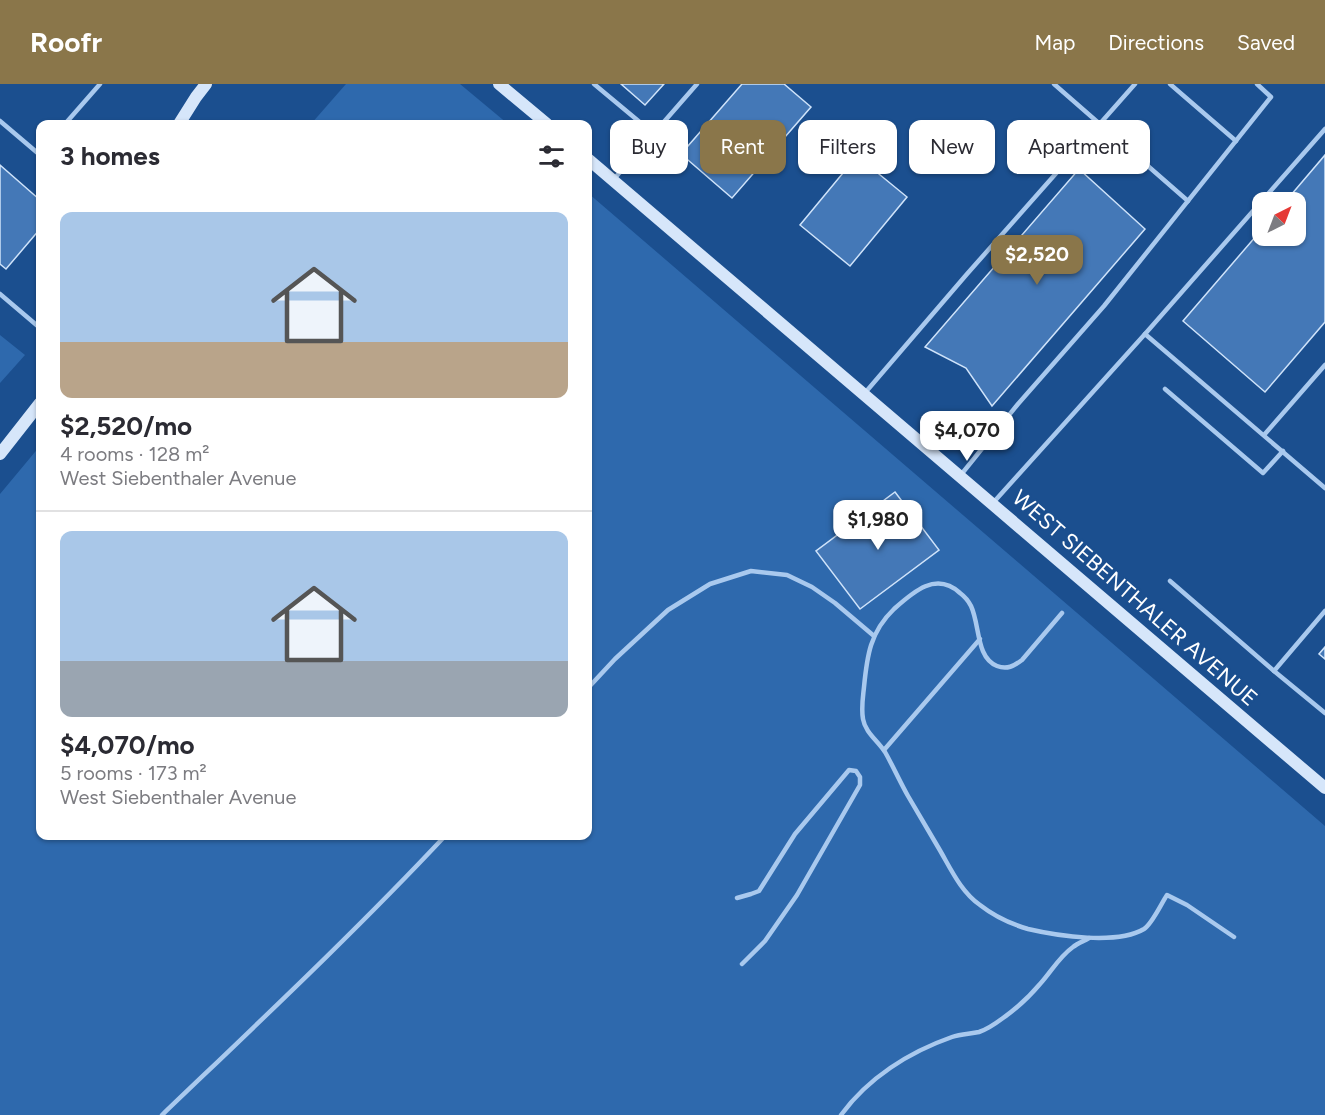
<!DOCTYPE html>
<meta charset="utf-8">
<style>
:root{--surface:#fff;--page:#f2f2f3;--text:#2b2b33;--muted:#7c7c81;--line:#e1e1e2;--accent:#8a764a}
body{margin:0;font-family:Figtree,sans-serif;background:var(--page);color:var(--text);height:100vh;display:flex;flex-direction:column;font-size:22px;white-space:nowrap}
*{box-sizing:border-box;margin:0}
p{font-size:20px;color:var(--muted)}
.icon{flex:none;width:33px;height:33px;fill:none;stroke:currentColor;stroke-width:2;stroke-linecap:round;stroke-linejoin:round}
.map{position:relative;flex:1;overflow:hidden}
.side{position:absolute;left:36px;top:36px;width:556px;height:720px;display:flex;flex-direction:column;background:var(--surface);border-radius:12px;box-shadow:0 2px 4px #0004}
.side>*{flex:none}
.banner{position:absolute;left:610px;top:36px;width:570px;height:54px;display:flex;gap:12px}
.needle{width:39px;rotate:42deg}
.tools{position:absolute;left:1252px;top:108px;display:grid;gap:12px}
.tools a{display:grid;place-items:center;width:54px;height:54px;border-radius:12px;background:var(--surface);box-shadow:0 2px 4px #0004;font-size:30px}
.price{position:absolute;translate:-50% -51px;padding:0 14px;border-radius:12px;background:#fff;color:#222;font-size:20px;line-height:39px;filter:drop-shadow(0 2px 3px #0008)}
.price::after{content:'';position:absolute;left:50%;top:36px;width:18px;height:14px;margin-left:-9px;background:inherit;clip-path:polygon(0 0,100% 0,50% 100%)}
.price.current{background:var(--accent);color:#fff}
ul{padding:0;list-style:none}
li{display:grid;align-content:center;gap:12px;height:318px;padding:0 24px}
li+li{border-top:2px solid var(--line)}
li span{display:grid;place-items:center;height:186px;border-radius:12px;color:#555}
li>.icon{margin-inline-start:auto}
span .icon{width:108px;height:108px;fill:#fffc;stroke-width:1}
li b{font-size:26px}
h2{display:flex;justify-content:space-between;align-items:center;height:72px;padding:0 24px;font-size:26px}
.pill{padding:0 21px;border-radius:12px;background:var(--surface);box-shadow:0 2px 4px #0004;font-size:21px;line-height:54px}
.pill.current{background:var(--accent);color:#fff}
header{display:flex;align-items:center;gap:36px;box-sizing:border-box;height:84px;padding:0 30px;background:var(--accent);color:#fff}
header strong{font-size:28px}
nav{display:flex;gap:33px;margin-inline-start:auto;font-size:21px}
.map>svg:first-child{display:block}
</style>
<header>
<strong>Roofr</strong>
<nav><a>Map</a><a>Directions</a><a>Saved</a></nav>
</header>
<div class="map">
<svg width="1325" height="1031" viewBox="0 0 1325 1031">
<rect width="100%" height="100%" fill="#1b4f8f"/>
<g fill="#2e69ad">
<path d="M346 0H460L508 40H311Z"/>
<path d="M588 109 1325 742V1031H0V410L40 362V752H588Z"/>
<path d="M0 251 25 271 0 299Z"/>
</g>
<g fill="#4478b7" stroke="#cfe3fa" stroke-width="1.5">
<path d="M621 0H664L645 21Z"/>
<path d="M742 0H784L811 23 732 114 681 70Z"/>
<path d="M1325 71V238L1265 308 1183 237 1263 144V152H1296V118H1285Z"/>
<path d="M857 72 907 113 850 182 800 141Z"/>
<path d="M0 81 40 116V145L6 185 0 180Z"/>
<path d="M1079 85 1145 145 992 322 966 284 925 263Z"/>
<path d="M895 408 939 466 860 525 816 467Z"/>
<path d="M1325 563V575L1319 570Z"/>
</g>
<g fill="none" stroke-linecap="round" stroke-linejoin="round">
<g stroke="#a9c9ee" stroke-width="4.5">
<path d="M594 0 654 50"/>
<path d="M1054 0 1188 117"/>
<path d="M1170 0 1236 57"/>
<path d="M0 37 40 71"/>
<path d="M65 40 100 0"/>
<path d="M614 95 697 0"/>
<path d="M0 210 40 244"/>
<path d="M1145 250 1325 404"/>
<path d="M1165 305 1263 389 1283 367"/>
<path d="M864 310 967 190 1135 0"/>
<path d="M1264 351 1325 281"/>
<path d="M960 392 1018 320 1104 222 1271 13 1257 0"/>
<path d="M992 420 1145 250 1325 45"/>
<path d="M1170 497 1274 587 1325 629"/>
<path d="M1062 529 1022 576C1014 582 1007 586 997 582 976 574 980 541 971 522 969 518 964 512 960 509 936 487 913 508 894 525 870 548 867 572 864 603 863 613 861 624 863 635 865 648 878 657 885 668 893 682 900 698 908 712 918 729 928 746 938 763 950 783 960 807 980 821 994 832 1011 840 1028 845 1058 852 1117 861 1144 845 1152 840 1161 820 1167 811L1187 821 1234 853"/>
<path d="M1274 587 1325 527"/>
<path d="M588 604 615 575 668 526 710 500 751 487 787 491 812 503 835 519 874 552"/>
<path d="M884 666 980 555"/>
<path d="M737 814 751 810 759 807 795 750 849 686 856 687 860 693V701L797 811 765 857 742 880"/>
<path d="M162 1031C258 939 355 848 445 752"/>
<path d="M841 1031C868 994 909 968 952 953 961 950 970 950 979 948 988 945 995 940 1003 934 1016 925 1029 913 1040 900 1051 888 1059 873 1073 863 1078 859 1084 857 1089 854"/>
</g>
<g stroke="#d6e6fa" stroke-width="12">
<path d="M499 0 547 40"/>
<path d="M179 40 196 13 206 0"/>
<path d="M588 75 1325 704"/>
<path d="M0 370 40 319"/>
</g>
</g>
<g text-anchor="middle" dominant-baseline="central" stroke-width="4.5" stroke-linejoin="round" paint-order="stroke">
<g font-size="22" fill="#fff" stroke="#1b4f8f">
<text transform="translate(1135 514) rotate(41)">WEST SIEBENTHALER AVENUE</text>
</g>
</g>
</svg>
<div class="tools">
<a><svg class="needle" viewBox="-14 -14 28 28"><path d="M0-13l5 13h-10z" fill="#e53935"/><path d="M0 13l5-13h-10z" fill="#7c7c81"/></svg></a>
</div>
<b class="price current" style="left:1037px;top:202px">$2,520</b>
<b class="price" style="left:967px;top:378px">$4,070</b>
<b class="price" style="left:878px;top:467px">$1,980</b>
<div class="banner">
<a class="pill">Buy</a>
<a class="pill current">Rent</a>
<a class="pill">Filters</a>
<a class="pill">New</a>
<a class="pill">Apartment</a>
</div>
<section class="side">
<h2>3 homes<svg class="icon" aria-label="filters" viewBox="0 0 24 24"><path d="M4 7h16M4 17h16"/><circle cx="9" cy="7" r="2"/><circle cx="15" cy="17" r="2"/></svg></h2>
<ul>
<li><span style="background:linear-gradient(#a9c7e8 70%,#b9a48a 0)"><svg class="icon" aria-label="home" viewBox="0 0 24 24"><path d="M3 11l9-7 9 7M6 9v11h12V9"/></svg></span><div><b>$2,520/mo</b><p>4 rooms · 128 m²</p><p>West Siebenthaler Avenue</p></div></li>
<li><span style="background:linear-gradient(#a9c7e8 70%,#9aa5b1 0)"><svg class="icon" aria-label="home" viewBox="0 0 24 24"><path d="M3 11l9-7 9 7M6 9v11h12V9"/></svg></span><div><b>$4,070/mo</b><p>5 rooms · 173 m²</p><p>West Siebenthaler Avenue</p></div></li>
</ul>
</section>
</div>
